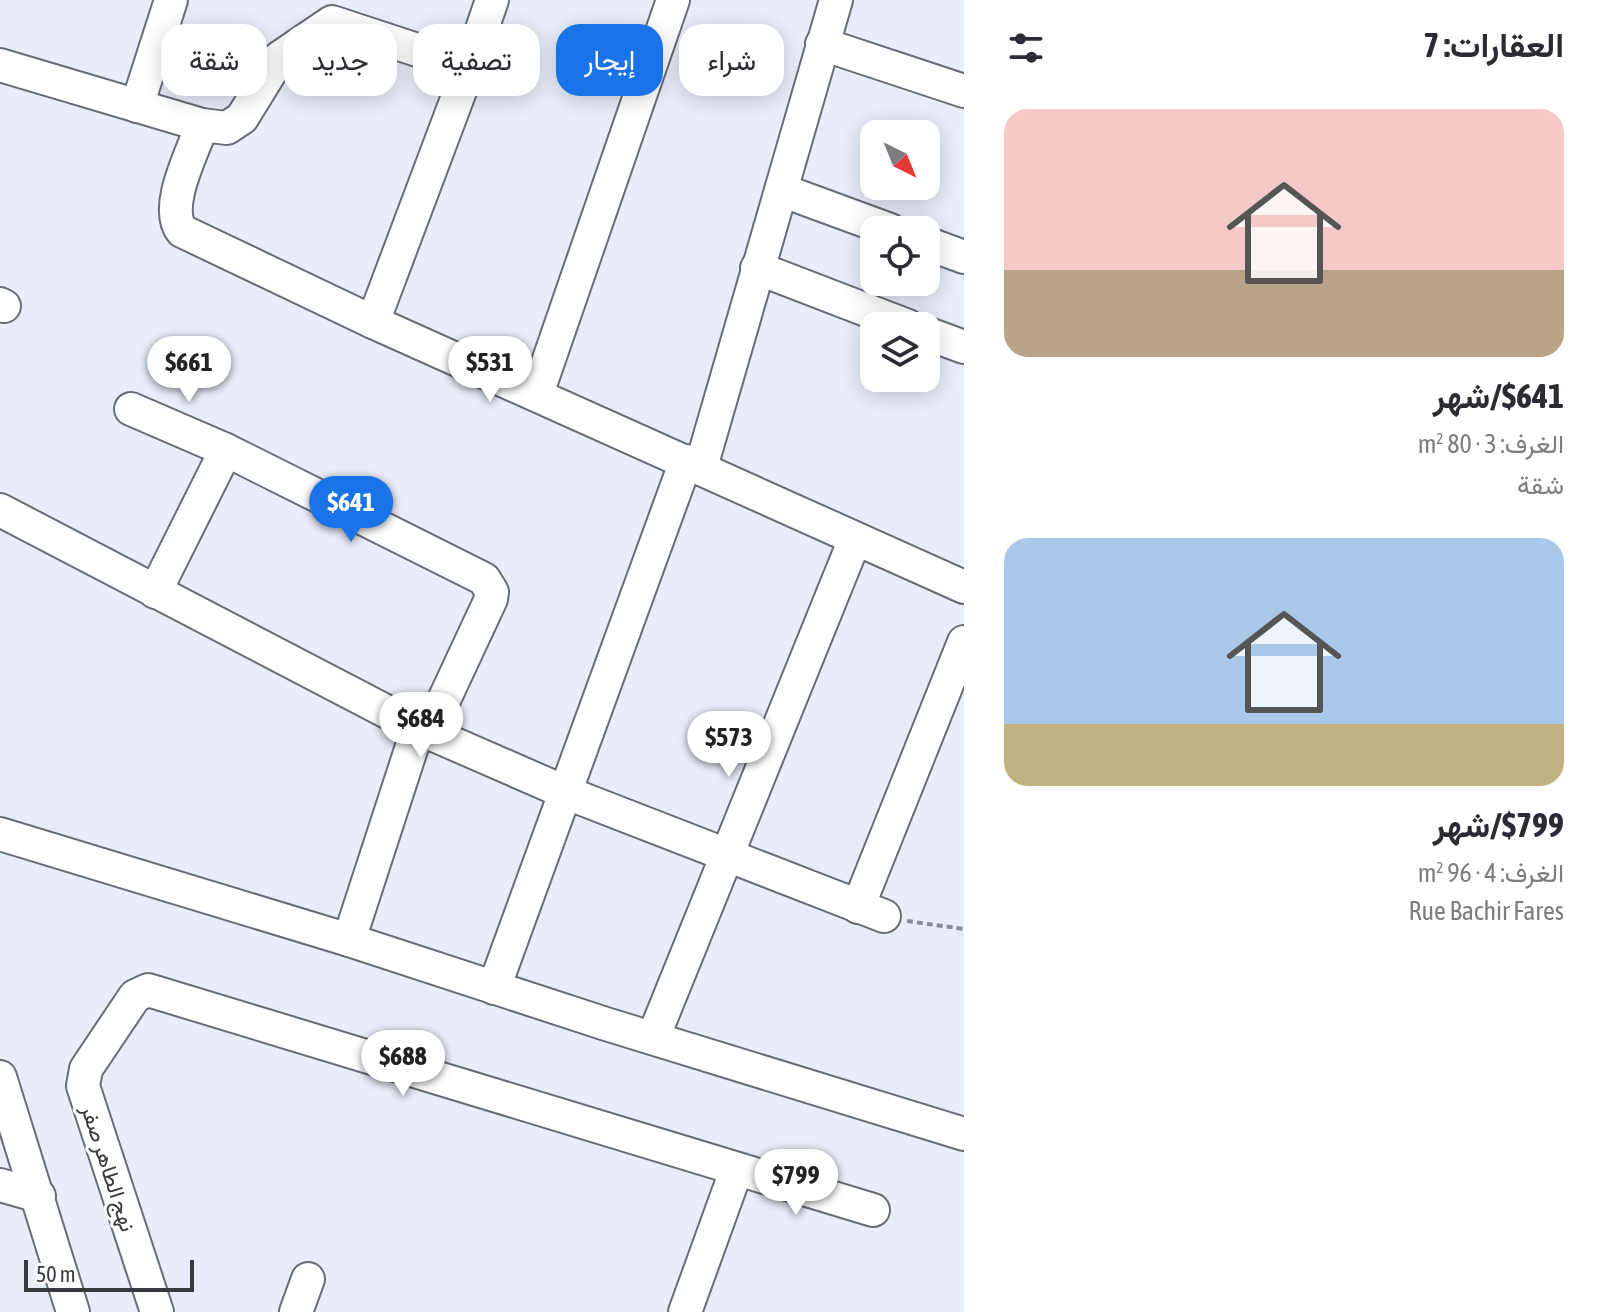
<!DOCTYPE html>
<html lang="ar">
<meta charset="utf-8">
<style>
:root{--surface:#fff;--page:#f2f2f3;--text:#2b2b33;--muted:#7c7c81;--accent:#1a73e8}
body{margin:0;font-family:"Asap Condensed",Vazirmatn,sans-serif;background:var(--page);color:var(--text);direction:rtl;height:100vh;display:flex;flex-direction:column;font-size:30px;white-space:nowrap}
*{box-sizing:border-box;margin:0}
p{font-size:26px;color:var(--muted)}
.icon{flex:none;width:44px;height:44px;fill:none;stroke:currentColor;stroke-width:2;stroke-linecap:round;stroke-linejoin:round}
.map{position:relative;flex:1;overflow:hidden;direction:ltr}
.side{display:flex;flex-direction:column;background:var(--surface);width:640px}
.side>*{flex:none}
.hud{position:absolute;left:24px;top:24px;width:760px;height:72px;direction:rtl;display:flex;gap:16px}
.needle{width:52px;rotate:137deg}
.fabs{position:absolute;left:860px;top:120px;display:grid;gap:16px}
.fabs a{display:grid;place-items:center;width:80px;height:80px;border-radius:16px;background:var(--surface);box-shadow:0 4px 20px #0003;font-size:40px}
.scale{position:absolute;left:24px;bottom:20px;width:170px;box-sizing:border-box;padding-left:8px;border:4px solid #38393e;border-top:0;font-size:22px;line-height:28px;white-space:nowrap;color:#38393e;-webkit-text-stroke:6px #fff;paint-order:stroke}
.price{position:absolute;translate:-50% -68px;padding:0 18px;border-radius:28px;background:#fff;color:#222;font-size:26px;line-height:52px;filter:drop-shadow(0 2px 4px #0008)}
.price::after{content:'';position:absolute;left:50%;top:48px;width:24px;height:18px;margin-left:-12px;background:inherit;clip-path:polygon(0 0,100% 0,50% 100%)}
.price.current{background:var(--accent);color:#fff}
ul{padding:0;list-style:none}
li{display:grid;align-content:center;gap:16px;height:424px;padding:0 40px}
li span{display:grid;place-items:center;height:248px;border-radius:24px;color:#555}
li>.icon{margin-inline-start:auto}
span .icon{width:144px;height:144px;fill:#fffc;stroke-width:1}
li b{font-size:34px}
h2{display:flex;justify-content:space-between;align-items:center;height:96px;padding:0 40px;font-size:34px}
.pill{padding:0 28px;border-radius:24px;background:var(--surface);box-shadow:0 4px 20px #0003;font-size:28px;line-height:72px}
.pill.current{background:var(--accent);color:#fff}
main{display:flex;flex:1;min-height:0}
.map>svg:first-child{display:block}
</style>
<main>
<section class="side">
<h2>العقارات: 7<svg class="icon" aria-label="filters" viewBox="0 0 24 24"><path d="M4 7h16M4 17h16"/><circle cx="9" cy="7" r="2"/><circle cx="15" cy="17" r="2"/></svg></h2>
<ul>
<li><span style="background:linear-gradient(#f6c9c9 65%,#b9a48a 0)"><svg class="icon" aria-label="home" viewBox="0 0 24 24"><path d="M3 11l9-7 9 7M6 9v11h12V9"/></svg></span><div><b>$641/شهر</b><p>الغرف: 3 · 80 m²</p><p>شقة</p></div></li>
<li><span style="background:linear-gradient(#a9c7e8 75%,#c2b280 0)"><svg class="icon" aria-label="home" viewBox="0 0 24 24"><path d="M3 11l9-7 9 7M6 9v11h12V9"/></svg></span><div><b>$799/شهر</b><p>الغرف: 4 · 96 m²</p><p>Rue Bachir Fares</p></div></li>
</ul>
</section>
<div class="map">
<svg width="964" height="1312" viewBox="0 0 964 1312">
<rect width="100%" height="100%" fill="#e9edf9"/>
<g fill="none" stroke-linecap="round" stroke-linejoin="round">
<defs>
<g id="minor">
<path d="M822 44 964 91"/>
<path d="M0 65 202 125 227 128 242 118 279 58 332 22 469 67 492 0"/>
<path d="M137 106 171 0"/>
<path d="M202 125C193 152 163 207 182 231L373 322 964 587"/>
<path d="M781 190 890 230"/>
<path d="M926 243 964 257"/>
<path d="M757 268 908 326"/>
<path d="M0 304 4 306"/>
<path d="M373 322 469 67"/>
<path d="M926 333 964 347"/>
<path d="M537 394 673 0"/>
<path d="M131 409 226 450"/>
<path d="M701 467 836 0"/>
<path d="M0 510 418 728 567 793 884 916"/>
<path d="M155 592 226 450 484 579 492 592 491 599 429 732"/>
<path d="M0 834 349 940 606 1024 964 1134"/>
<path d="M858 907 964 642"/>
<path d="M349 940 418 728"/>
<path d="M494 988 686 461"/>
<path d="M653 1038 855 539"/>
<path d="M0 1077 73 1312"/>
<path d="M0 1185 39 1196"/>
<path d="M157 1312 83 1086 86 1069 135 996 148 990 873 1210"/>
<path d="M296 1312 308 1279"/>
<path d="M685 1312 736 1171"/>
</g>
</defs>
<use href="#minor" stroke="#686c76" stroke-width="36"/>
<path stroke="#8a8c95" stroke-width="4" stroke-dasharray="6 4" stroke-linecap="butt" d="M907 921 964 929"/>
<use href="#minor" stroke="#fff" stroke-width="32"/>
</g>
<g text-anchor="middle" dominant-baseline="central" stroke-width="6" stroke-linejoin="round" paint-order="stroke">
<g font-size="22" fill="#38393e" stroke="#fff">
<text transform="translate(109 1168) rotate(72)">نهج الطاهر صفر</text>
</g>
</g>
</svg>
<div class="fabs">
<a><svg class="needle" viewBox="-14 -14 28 28"><path d="M0-13l5 13h-10z" fill="#e53935"/><path d="M0 13l5-13h-10z" fill="#7c7c81"/></svg></a>
<a><svg class="icon" aria-label="locate" viewBox="0 0 24 24"><circle cx="12" cy="12" r="6"/><path d="M12 2v4M12 18v4M2 12h4M18 12h4"/></svg></a>
<a><svg class="icon" aria-label="layers" viewBox="0 0 24 24"><path d="M12 4l9 5-9 5-9-5zM3 14l9 5 9-5"/></svg></a>
</div>
<div class="scale">50 m</div>
<b class="price" style="left:189px;top:404px">$661</b>
<b class="price" style="left:490px;top:404px">$531</b>
<b class="price current" style="left:351px;top:544px">$641</b>
<b class="price" style="left:421px;top:760px">$684</b>
<b class="price" style="left:729px;top:779px">$573</b>
<b class="price" style="left:403px;top:1098px">$688</b>
<b class="price" style="left:796px;top:1217px">$799</b>
<div class="hud">
<a class="pill">شراء</a>
<a class="pill current">إيجار</a>
<a class="pill">تصفية</a>
<a class="pill">جديد</a>
<a class="pill">شقة</a>
</div>
</div>
</main>
